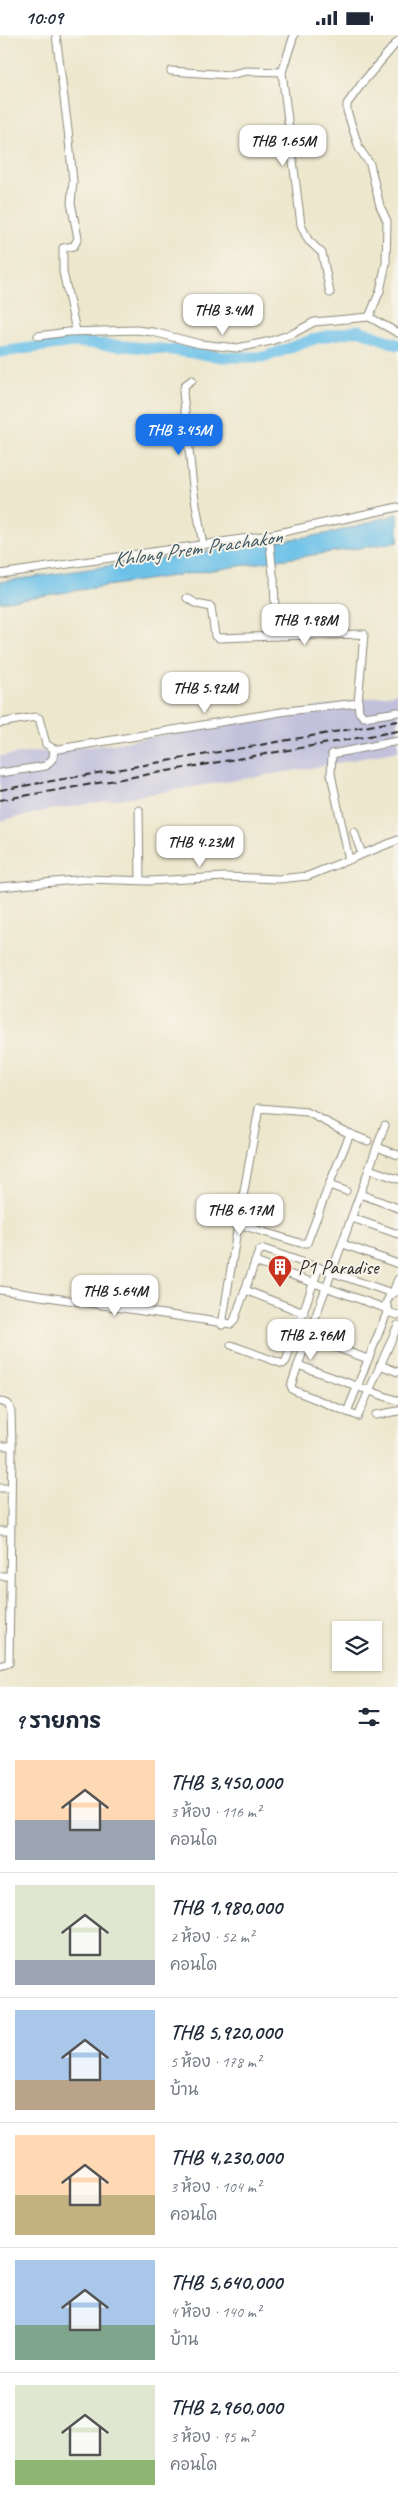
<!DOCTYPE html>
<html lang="th">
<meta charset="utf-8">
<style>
:root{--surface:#fff;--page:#f6f6f7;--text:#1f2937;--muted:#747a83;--line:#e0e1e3;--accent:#1a73e8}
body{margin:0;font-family:Caveat,"Playpen Sans Thai",sans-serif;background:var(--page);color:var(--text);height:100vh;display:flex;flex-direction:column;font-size:19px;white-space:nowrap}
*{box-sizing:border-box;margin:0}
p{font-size:16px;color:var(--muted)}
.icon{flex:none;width:28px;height:28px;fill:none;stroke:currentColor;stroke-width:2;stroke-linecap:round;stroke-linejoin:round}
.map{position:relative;height:1652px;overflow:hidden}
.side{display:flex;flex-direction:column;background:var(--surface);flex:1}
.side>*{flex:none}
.fabs{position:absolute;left:332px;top:1586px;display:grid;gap:10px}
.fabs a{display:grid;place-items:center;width:50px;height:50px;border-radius:0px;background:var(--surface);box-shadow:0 1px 4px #0004;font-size:25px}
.price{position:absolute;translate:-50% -42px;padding:0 11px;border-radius:10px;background:#fff;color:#222;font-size:16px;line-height:32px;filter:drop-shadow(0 1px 2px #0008)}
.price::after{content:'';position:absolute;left:50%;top:30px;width:15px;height:11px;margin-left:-8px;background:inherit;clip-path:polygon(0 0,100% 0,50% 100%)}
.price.active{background:var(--accent);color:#fff}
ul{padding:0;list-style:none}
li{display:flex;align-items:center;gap:15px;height:125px;padding:0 15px}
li+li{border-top:1px solid var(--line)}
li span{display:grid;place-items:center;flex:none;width:140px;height:100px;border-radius:0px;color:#555}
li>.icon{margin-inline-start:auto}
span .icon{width:60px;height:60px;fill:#fffc;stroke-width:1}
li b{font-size:21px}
h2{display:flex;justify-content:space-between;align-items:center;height:60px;padding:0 15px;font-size:21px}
.status{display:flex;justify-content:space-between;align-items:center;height:35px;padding:0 25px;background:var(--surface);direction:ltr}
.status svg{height:14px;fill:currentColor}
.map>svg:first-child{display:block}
</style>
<div class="status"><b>10:09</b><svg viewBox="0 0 49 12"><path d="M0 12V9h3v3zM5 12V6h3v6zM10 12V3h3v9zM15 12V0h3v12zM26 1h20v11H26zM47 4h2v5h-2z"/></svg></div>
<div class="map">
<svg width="398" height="1652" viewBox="0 0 398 1652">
<rect width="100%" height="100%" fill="#f7f3e8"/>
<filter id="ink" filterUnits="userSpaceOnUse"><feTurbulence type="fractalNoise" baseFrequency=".02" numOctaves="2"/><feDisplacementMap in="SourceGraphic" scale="10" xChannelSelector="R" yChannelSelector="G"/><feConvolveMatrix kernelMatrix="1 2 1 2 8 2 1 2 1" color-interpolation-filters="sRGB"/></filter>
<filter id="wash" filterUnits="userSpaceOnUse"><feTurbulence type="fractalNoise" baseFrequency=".0096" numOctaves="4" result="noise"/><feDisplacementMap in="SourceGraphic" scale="20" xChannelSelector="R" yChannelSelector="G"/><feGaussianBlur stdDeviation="1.12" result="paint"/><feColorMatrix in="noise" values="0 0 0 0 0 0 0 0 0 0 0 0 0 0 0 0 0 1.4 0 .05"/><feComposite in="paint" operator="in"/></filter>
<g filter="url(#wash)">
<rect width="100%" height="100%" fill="#ede7cd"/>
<path fill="#c2c1dc" d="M398 658V716L317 732 50 775 0 786V721L112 709Z"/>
<path fill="#6cc1e9" stroke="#4c768a" d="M398 479V507L0 567V547L332 498Z"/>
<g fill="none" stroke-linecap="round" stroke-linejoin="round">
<path stroke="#6cc1e9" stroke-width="11" d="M0 317 74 307 172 315 223 322H265L317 303 359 295 398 310"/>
</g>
</g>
<g filter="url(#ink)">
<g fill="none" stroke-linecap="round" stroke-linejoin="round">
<defs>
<g id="minor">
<path d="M56 0 68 95 73 146 71 168 78 203 74 211 63 213V237L76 296"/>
<path d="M294 0 282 37 301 190 308 205 322 218 330 258"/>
<path d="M171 36 229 40 246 36 282 37"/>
<path d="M369 282 380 256 386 228 387 186 380 171 370 129 359 113 347 76V69L363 47 398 6"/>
<path d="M38 301 68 297 136 295 153 297 200 309 237 313 271 306 294 298 314 287 369 282 398 298"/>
<path d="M192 345 185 350 183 357 193 452 203 510"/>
<path d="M269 500 273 539"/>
<path d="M0 539 269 500 398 472"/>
<path d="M274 543 276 601 364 599 358 668 359 677 364 682 398 677"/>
<path d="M187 563 197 569 211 572 215 601 219 603 276 601"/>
<path d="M0 688 35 682 39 683 46 709 54 714H59L287 676 358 668"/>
<path d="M0 738 46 731 53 723 54 714"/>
<path d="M139 775 140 845"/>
<path d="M354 797 362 819"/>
<path d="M349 825 331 739 332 719 398 706"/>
<path d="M0 852 86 844 149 846 225 842 279 844 308 841 398 805"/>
<path d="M385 1090 298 1330 291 1351 293 1355 358 1381 398 1290"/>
<path d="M350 1099 368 1106"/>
<path d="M377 1112 398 1120"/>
<path d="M369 1134 398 1144"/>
<path d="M329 1150 350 1099 307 1077 259 1073 238 1189 300 1208H307L329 1150 346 1156"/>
<path d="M360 1159 398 1173"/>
<path d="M352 1183 398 1199"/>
<path d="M343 1209 398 1229"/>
<path d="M255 1227 387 1274"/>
<path d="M0 1255 231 1289 234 1286 259 1216 264 1214 392 1258"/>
<path d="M245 1255 304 1278"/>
<path d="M398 1256 390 1260 386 1268 390 1278 398 1280"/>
<path d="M393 1257 398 1244"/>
<path d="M222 1290 238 1189"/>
<path d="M309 1303 368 1324"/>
<path d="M231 1310 283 1329 286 1326 319 1232"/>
<path d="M298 1330 398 1366"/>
<path d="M380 1330 398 1337"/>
<path d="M0 1366 8 1369 11 1377 12 1411 9 1628 0 1631"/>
<path d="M347 1377 388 1275"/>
<path d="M376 1380 398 1376"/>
<path d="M0 1411H12"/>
<path d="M0 1453H11"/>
<path d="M0 1496H10"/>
<path d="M0 1541H10"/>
</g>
</defs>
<use href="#minor" stroke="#8c897c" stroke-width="9"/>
<use href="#minor" stroke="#fff" stroke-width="7"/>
<g stroke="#2b2b2b" stroke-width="2" stroke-dasharray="8 4" stroke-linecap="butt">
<path d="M0 755 398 686"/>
<path d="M0 765 398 696"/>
</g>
</g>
</g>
<defs>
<symbol id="building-pin" viewBox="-11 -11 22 30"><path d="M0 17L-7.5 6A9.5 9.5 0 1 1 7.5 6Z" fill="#c8321e" stroke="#f7f3e8"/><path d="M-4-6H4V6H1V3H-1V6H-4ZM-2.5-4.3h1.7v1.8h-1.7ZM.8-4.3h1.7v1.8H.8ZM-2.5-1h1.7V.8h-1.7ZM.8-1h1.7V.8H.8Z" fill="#fff"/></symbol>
</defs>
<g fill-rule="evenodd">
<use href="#building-pin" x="266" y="1218" width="28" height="38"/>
</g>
<g text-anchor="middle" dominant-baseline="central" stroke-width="4" stroke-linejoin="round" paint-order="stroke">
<g font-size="20" fill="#2b2b2b" stroke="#f7f3e8" text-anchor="start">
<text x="298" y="1232">P1 Paradise</text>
</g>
<g font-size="21" font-style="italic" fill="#3e5864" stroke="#f7f3e8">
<text transform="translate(197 513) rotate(-8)">Khlong Prem Prachakon</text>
</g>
</g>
</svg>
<div class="fabs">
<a><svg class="icon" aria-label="layers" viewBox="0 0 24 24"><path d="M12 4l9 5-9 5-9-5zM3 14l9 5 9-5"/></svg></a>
</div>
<b class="price" style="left:283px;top:132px">THB 1.65M</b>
<b class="price" style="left:223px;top:301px">THB 3.4M</b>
<b class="price active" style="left:179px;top:421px">THB 3.45M</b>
<b class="price" style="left:305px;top:611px">THB 1.98M</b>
<b class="price" style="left:205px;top:679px">THB 5.92M</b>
<b class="price" style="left:200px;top:833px">THB 4.23M</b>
<b class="price" style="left:240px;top:1201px">THB 6.17M</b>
<b class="price" style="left:115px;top:1282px">THB 5.64M</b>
<b class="price" style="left:311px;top:1326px">THB 2.96M</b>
</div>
<section class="side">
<h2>9 รายการ<svg class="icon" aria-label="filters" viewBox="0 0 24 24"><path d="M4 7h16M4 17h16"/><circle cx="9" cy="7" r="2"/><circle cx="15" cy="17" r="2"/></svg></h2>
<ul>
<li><span style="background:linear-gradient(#ffd9b3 60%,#9aa5b1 0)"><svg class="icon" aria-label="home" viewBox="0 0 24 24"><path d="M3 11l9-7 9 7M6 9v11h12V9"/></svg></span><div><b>THB 3,450,000</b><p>3 ห้อง · 116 m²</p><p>คอนโด</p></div></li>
<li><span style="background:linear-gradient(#dfe7d0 75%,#9aa5b1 0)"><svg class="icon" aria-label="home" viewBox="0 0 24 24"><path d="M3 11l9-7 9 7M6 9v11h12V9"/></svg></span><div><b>THB 1,980,000</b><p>2 ห้อง · 52 m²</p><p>คอนโด</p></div></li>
<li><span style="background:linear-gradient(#a9c7e8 70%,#b9a48a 0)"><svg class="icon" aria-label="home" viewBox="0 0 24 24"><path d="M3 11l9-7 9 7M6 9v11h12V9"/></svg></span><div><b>THB 5,920,000</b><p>5 ห้อง · 178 m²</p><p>บ้าน</p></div></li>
<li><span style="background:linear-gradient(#ffd9b3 60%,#c2b280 0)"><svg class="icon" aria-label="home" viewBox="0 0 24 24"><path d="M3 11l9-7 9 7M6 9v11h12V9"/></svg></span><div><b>THB 4,230,000</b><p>3 ห้อง · 104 m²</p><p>คอนโด</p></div></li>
<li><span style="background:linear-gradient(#a9c7e8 65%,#7fa58c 0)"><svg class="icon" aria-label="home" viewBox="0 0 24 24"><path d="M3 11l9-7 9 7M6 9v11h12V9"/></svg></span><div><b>THB 5,640,000</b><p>4 ห้อง · 140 m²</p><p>บ้าน</p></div></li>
<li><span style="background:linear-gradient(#dfe7d0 75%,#8fb573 0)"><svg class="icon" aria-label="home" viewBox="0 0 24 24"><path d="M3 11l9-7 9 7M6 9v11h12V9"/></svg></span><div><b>THB 2,960,000</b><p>3 ห้อง · 95 m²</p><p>คอนโด</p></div></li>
</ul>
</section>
